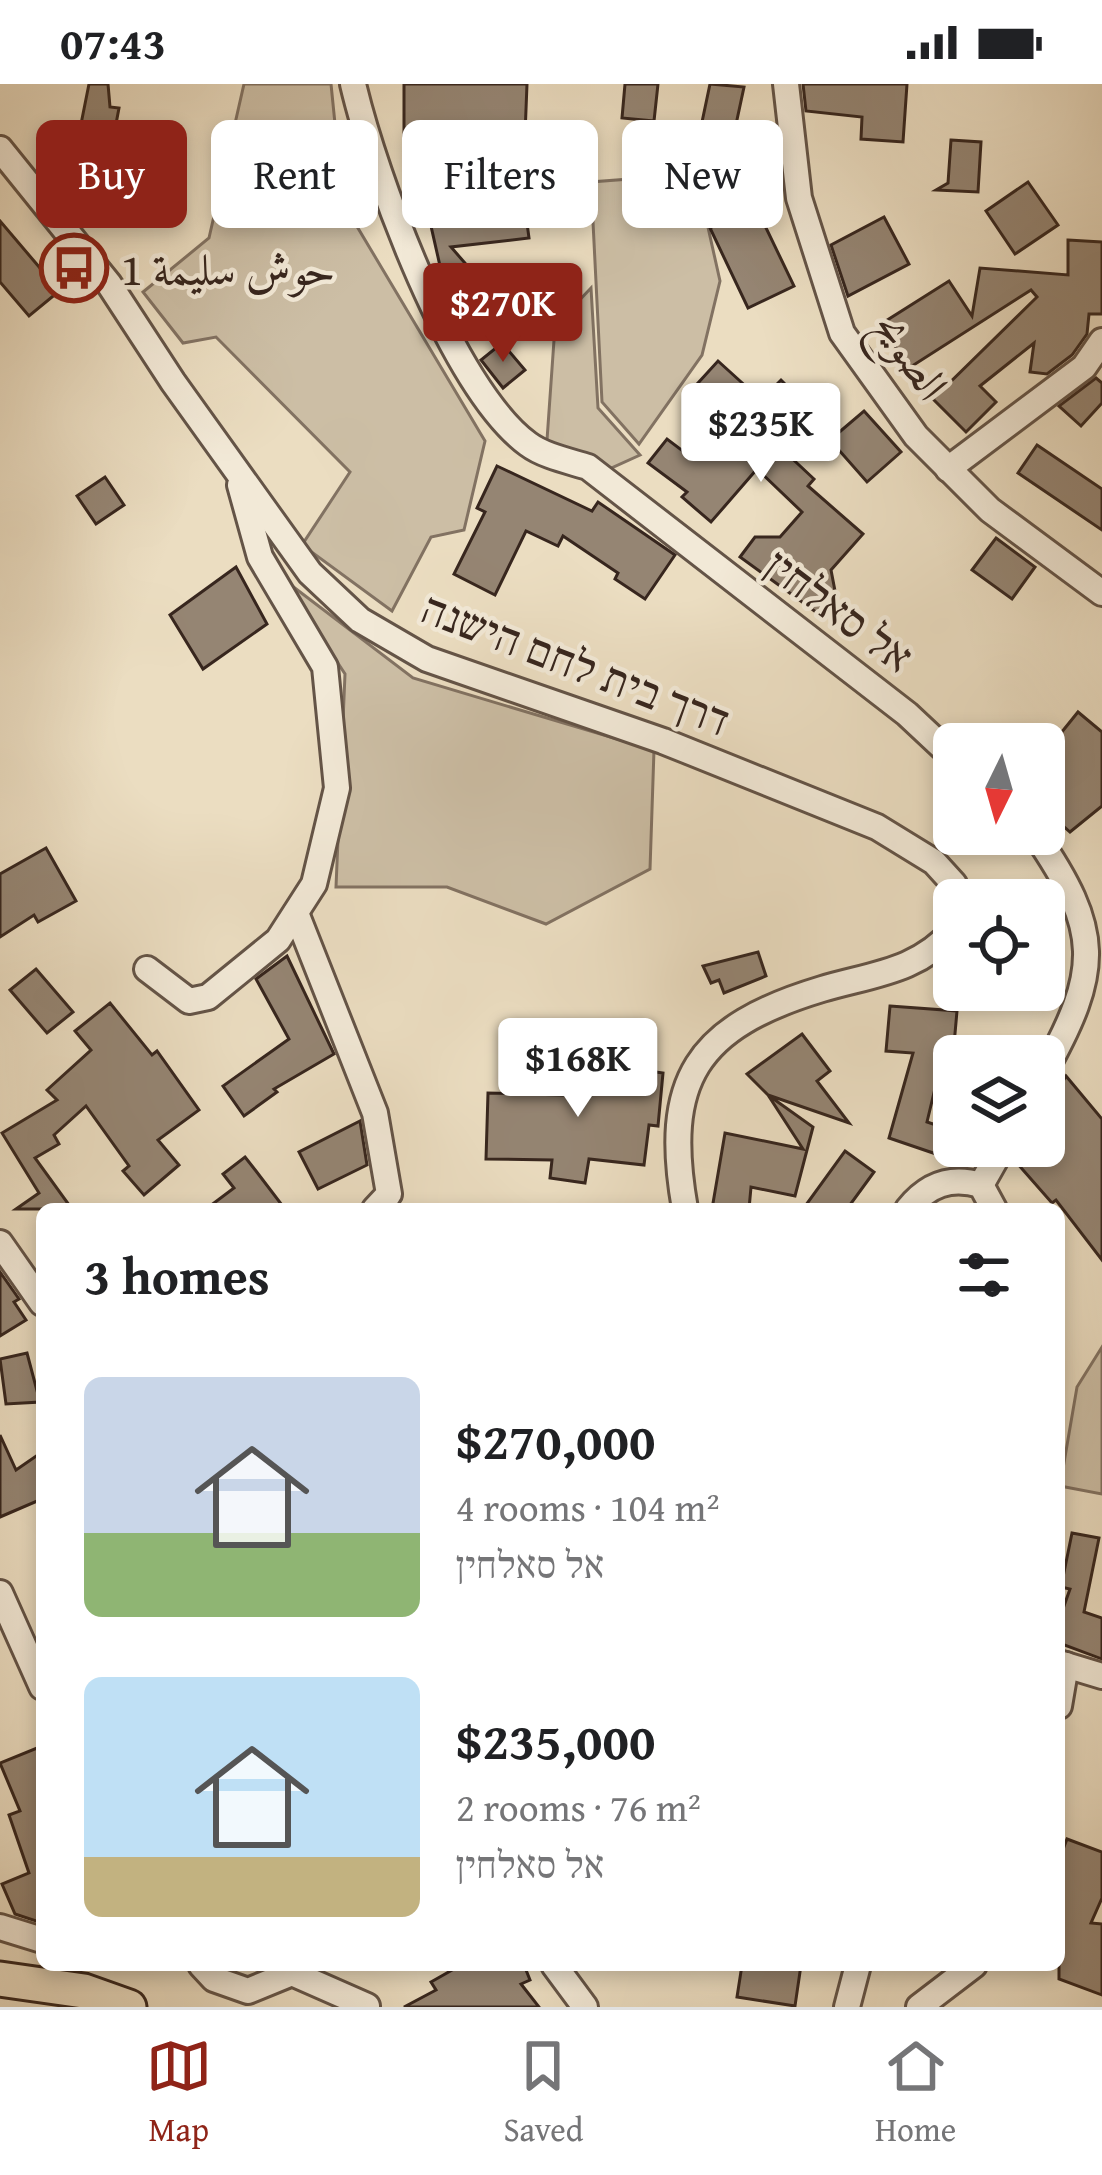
<!DOCTYPE html>
<meta charset="utf-8">
<style>
:root{--surface:#fff;--page:#f2f2f2;--text:#202124;--muted:#757577;--line:#e0e0e0;--accent:#8f2418}
body{margin:0;font-family:"Gentium Book Plus",Amiri,"Frank Ruhl Libre",serif;background:var(--page);color:var(--text);height:100vh;display:flex;flex-direction:column;font-size:45px;white-space:nowrap}
*{box-sizing:border-box;margin:0}
p{font-size:39px;color:var(--muted)}
.icon{flex:none;width:66px;height:66px;fill:none;stroke:currentColor;stroke-width:2;stroke-linecap:round;stroke-linejoin:round}
.map{position:relative;flex:1;overflow:hidden}
.drawer{position:absolute;left:36px;top:1119px;width:1029px;height:768px;display:flex;flex-direction:column;background:var(--surface);border-radius:18px;box-shadow:0 6px 18px #0003}
.drawer>*{flex:none}
.hud{position:absolute;left:36px;top:36px;width:1032px;height:108px;display:flex;gap:24px}
.needle{width:78px;rotate:185deg}
.fabs{position:absolute;left:933px;top:639px;display:grid;gap:24px}
.fabs a{display:grid;place-items:center;width:132px;height:132px;border-radius:18px;background:var(--surface);box-shadow:0 6px 18px #0003;font-size:60px}
.price{position:absolute;translate:-50% -102px;padding:0 27px;border-radius:12px;background:#fff;color:#222;font-size:39px;line-height:78px;filter:drop-shadow(0 3px 6px #0008)}
.price::after{content:'';position:absolute;left:50%;top:72px;width:36px;height:27px;margin-left:-18px;background:inherit;clip-path:polygon(0 0,100% 0,50% 100%)}
.price.on{background:var(--accent);color:#fff}
ul{padding:0;list-style:none}
li{display:flex;align-items:center;gap:36px;height:300px;padding:0 48px}
li span{display:grid;place-items:center;flex:none;width:336px;height:240px;border-radius:18px;color:#555}
li>.icon{margin-inline-start:auto}
span .icon{width:144px;height:144px;fill:#fffc;stroke-width:1}
li b{font-size:51px}
h2{display:flex;justify-content:space-between;align-items:center;height:144px;padding:0 48px;font-size:51px}
.chip{padding:0 42px;border-radius:18px;background:var(--surface);box-shadow:0 6px 18px #0003;font-size:42px;line-height:108px}
.chip.on{background:var(--accent);color:#fff}
.status{display:flex;justify-content:space-between;align-items:center;height:84px;padding:0 60px;background:var(--surface);direction:ltr}
.status svg{height:33px;fill:currentColor}
.tab-bar{display:flex;justify-content:space-around;align-items:center;height:168px;border-top:3px solid var(--line);background:var(--surface);font-size:33px;color:var(--muted)}
.tab-bar a{display:grid;justify-items:center;gap:6px}
.tab-bar .on{color:var(--accent)}
.map>svg:first-child{display:block}
</style>
<div class="status"><b>07:43</b><svg viewBox="0 0 49 12"><path d="M0 12V9h3v3zM5 12V6h3v6zM10 12V3h3v9zM15 12V0h3v12zM26 1h20v11H26zM47 4h2v5h-2z"/></svg></div>
<div class="map">
<svg width="1102" height="1923" viewBox="0 0 1102 1923">
<rect width="100%" height="100%" fill="#ebddc1"/>
<filter id="stains"><feTurbulence type="fractalNoise" baseFrequency=".00167" numOctaves="4"/><feColorMatrix values="0 0 0 0 .2 0 0 0 0 .09 0 0 0 0 .02 0 0 0 .5 -.17"/></filter>
<radialGradient id="worn" r=".72"><stop offset=".6" stop-color="#630" stop-opacity="0"/><stop offset="1" stop-color="#630" stop-opacity=".3"/></radialGradient>
<g fill="#ccbea5" stroke="#827262" stroke-width="3">
<path d="M244 0H331L343 119 485 357 464 446 431 453 392 527 302 461 350 388 216 253 183 259 143 208 209 154Z"/>
<path d="M669 92 703 121 720 197 702 271 639 360 602 318 591 98Z"/>
<path d="M591 204 598 324 640 371 609 385 547 356 555 242Z"/>
<path d="M283 495 413 594 654 666 650 785 546 840 447 803H336L345 590Z"/>
<path d="M1102 1263V1410L1060 1402 1077 1303Z"/>
</g>
<g fill="#958573" stroke="#37261e" stroke-width="3">
<path d="M89 0H108L110 23 119 24 108 82 74 75Z"/>
<path d="M404 0H527L525 51H537L536 87 484 85V66L436 67 453 133 525 124 529 154 451 163 504 224 480 245 445 204 414 67H404Z"/>
<path d="M625 0H658L654 37 622 34Z"/>
<path d="M710 0 744 3 735 45 702 38Z"/>
<path d="M803 0H907L903 58 861 55 862 33 806 27Z"/>
<path d="M951 56 981 58 978 108 936 106 948 99Z"/>
<path d="M1028 98 1058 141 1015 170 986 127Z"/>
<path d="M756 123 794 202 748 224 710 144Z"/>
<path d="M884 133 909 180 848 212 831 161Z"/>
<path d="M0 137 40 184 49 176 69 199 29 232 0 198Z"/>
<path d="M1068 156 1102 158V230H1089L1087 250 1072 271 1047 290 1030 288 1034 259 980 302 996 318 966 348 933 315 1037 213 1031 206 909 284 881 240 949 197 972 232 980 184 1068 191Z"/>
<path d="M502 259 525 286 503 304 481 276Z"/>
<path d="M718 277 761 316 781 296 802 317 767 351 814 395 808 402 863 450 831 486 836 512 820 531 740 473 755 453H780L802 428 757 385 711 438 682 413 687 408 648 379 667 355 692 374 718 338 688 310Z"/>
<path d="M1096 294 1102 299V319L1081 342 1059 322Z"/>
<path d="M864 327 901 368 867 398 830 356Z"/>
<path d="M1037 361 1102 405V446L1018 389Z"/>
<path d="M497 382 592 427 598 418 675 471 645 515 615 495 618 489 563 452 558 462 526 447 495 511 454 490 485 428 477 424Z"/>
<path d="M105 393 124 421 96 440 77 412Z"/>
<path d="M996 454 1035 483 1012 515 972 486Z"/>
<path d="M236 483 267 540 203 585 170 531Z"/>
<path d="M1078 628 1102 648V722L1070 748 1044 725V670Z"/>
<path d="M46 764 76 817 38 838 34 831 0 853V790Z"/>
<path d="M758 868 766 892 724 909 719 896 711 899 703 882Z"/>
<path d="M287 872 334 970 274 1005 277 1008 244 1032 223 1002 289 955 256 895Z"/>
<path d="M36 885 73 928 47 949 10 906Z"/>
<path d="M110 919 152 971 157 967 199 1026 158 1056 179 1081 144 1111 123 1087 129 1082 86 1022 54 1051 59 1060 35 1074 72 1125H16L39 1109 2 1049 57 1016 47 1006 91 966 75 947Z"/>
<path d="M890 922 957 927 953 972 943 971 927 1038 948 1045 939 1071 889 1054 913 969 886 967Z"/>
<path d="M802 950 830 987 817 997 849 1039 768 1011 813 1043 795 1112 751 1103 749 1125H712L725 1049 803 1065 768 1011 747 990Z"/>
<path d="M565 975 663 989 658 1042 649 1041 644 1081 589 1075 585 1099 550 1094 552 1076 486 1075 488 1009 562 1011Z"/>
<path d="M1066 992 1102 1035V1176L1056 1116 1052 1119 1016 1078 1026 1062H1044V1030Z"/>
<path d="M360 1037 367 1081 318 1105 299 1068Z"/>
<path d="M845 1067 874 1088 847 1125H803Z"/>
<path d="M245 1073 256 1087 285 1125H206L234 1104 223 1090Z"/>
<path d="M0 1188 19 1215 14 1218 26 1236 0 1252Z"/>
<path d="M27 1269 40 1318 6 1320 0 1275Z"/>
<path d="M0 1351 16 1386 42 1368V1415L0 1433Z"/>
<path d="M1072 1449 1099 1454 1084 1528 1102 1534V1575L1059 1559V1536L1070 1505 1061 1503Z"/>
<path d="M42 1662V1834L36 1837 15 1830 2 1800 29 1789 9 1731 20 1727 0 1679Z"/>
<path d="M1067 1755 1102 1768V1814L1091 1839 1102 1840V1911L1059 1895V1776Z"/>
<path d="M461 1881H524L530 1896 521 1900 539 1923H404L436 1906 431 1898Z"/>
<path d="M742 1881H801L795 1922 737 1913Z"/>
</g>
<g fill="none" stroke-linecap="round" stroke-linejoin="round">
<defs>
<g id="minor">
<path d="M353 0C375 93 452 304 528 360 544 372 569 377 588 383L907 630 954 674"/>
<path d="M786 0 799 114 842 249 916 352 990 426 1102 509"/>
<path d="M0 65 109 200 173 298 310 489 360 536 427 575 663 657 877 743 934 778 954 800 958 816"/>
<path d="M948 385 1084 283 1102 257"/>
<path d="M1035 750C1102 847 1101 886 1044 988"/>
<path d="M296 829 375 1029 389 1110 375 1125"/>
<path d="M147 885 189 917 208 913 278 856 314 800 337 704 325 583 260 473 240 401"/>
<path d="M981 1101 1003 1062"/>
<path d="M685 1125C662 996 696 943 822 905 873 890 917 888 954 846"/>
<path d="M908 1125C928 1100 951 1092 981 1101L994 1125"/>
<path d="M0 1159 42 1219"/>
<path d="M0 1509 42 1603"/>
<path d="M1059 1579 1102 1592"/>
<path d="M1059 1622 1066 1581"/>
<path d="M0 1843 42 1856"/>
<path d="M201 1881 214 1895 248 1907 292 1889 367 1922"/>
<path d="M554 1881 585 1923"/>
<path d="M847 1923 858 1881"/>
<path d="M919 1923 974 1881"/>
</g>
<path id="major" d="M0 1895 84 1907 129 1923"/>
</defs>
<use href="#minor" stroke="#645447" stroke-width="30"/>
<use href="#major" stroke="#37261e" stroke-width="39"/>
<use href="#minor" stroke="#f2e9d7" stroke-width="24"/>
<use href="#major" stroke="#ebddc1" stroke-width="33"/>
</g>
<defs>
<symbol id="bus-ring" viewBox="-11 -11 22 22"><circle r="9.5" fill="#f2e9d7" stroke="#8f2418" stroke-width="1.5"/><path d="M-5-6H5V4H4V6H2V4H-2V6H-4V4H-5ZM-3.5-4V0h7V-4ZM-3.5 1.2v1.5H-2V1.2ZM2 1.2v1.5H3.5V1.2Z" fill="#8f2418"/></symbol>
</defs>
<g fill-rule="evenodd">
<use href="#bus-ring" x="36" y="146" width="76" height="76"/>
</g>
<g text-anchor="middle" dominant-baseline="central" stroke-width="9" stroke-linejoin="round" paint-order="stroke">
<g font-size="45" fill="#37261e" stroke="#f2e9d7" text-anchor="start">
<text x="121" y="184">حوش سليمة 1</text>
</g>
<g font-size="45" fill="#37261e" stroke="#f2e9d7">
<text transform="translate(912 271) rotate(56)">الصويح</text>
<text transform="translate(840 526) rotate(37)">אל סאלחין</text>
<text transform="translate(576 579) rotate(21)">דרך בית לחם הישנה</text>
</g>
</g>
<rect width="100%" height="100%" filter="url(#stains)"/>
<rect width="100%" height="100%" fill="url(#worn)"/>
</svg>
<div class="fabs">
<a><svg class="needle" viewBox="-14 -14 28 28"><path d="M0-13l5 13h-10z" fill="#e53935"/><path d="M0 13l5-13h-10z" fill="#757577"/></svg></a>
<a><svg class="icon" aria-label="locate" viewBox="0 0 24 24"><circle cx="12" cy="12" r="6"/><path d="M12 2v4M12 18v4M2 12h4M18 12h4"/></svg></a>
<a><svg class="icon" aria-label="layers" viewBox="0 0 24 24"><path d="M12 4l9 5-9 5-9-5zM3 14l9 5 9-5"/></svg></a>
</div>
<b class="price on" style="left:503px;top:281px">$270K</b>
<b class="price" style="left:761px;top:401px">$235K</b>
<b class="price" style="left:578px;top:1036px">$168K</b>
<div class="hud">
<a class="chip on">Buy</a>
<a class="chip">Rent</a>
<a class="chip">Filters</a>
<a class="chip">New</a>
</div>
<section class="drawer">
<h2>3 homes<svg class="icon" aria-label="filters" viewBox="0 0 24 24"><path d="M4 7h16M4 17h16"/><circle cx="9" cy="7" r="2"/><circle cx="15" cy="17" r="2"/></svg></h2>
<ul>
<li><span style="background:linear-gradient(#c9d6e8 65%,#8fb573 0)"><svg class="icon" aria-label="home" viewBox="0 0 24 24"><path d="M3 11l9-7 9 7M6 9v11h12V9"/></svg></span><div><b>$270,000</b><p>4 rooms · 104 m²</p><p>אל סאלחין</p></div></li>
<li><span style="background:linear-gradient(#bfe0f5 75%,#c2b280 0)"><svg class="icon" aria-label="home" viewBox="0 0 24 24"><path d="M3 11l9-7 9 7M6 9v11h12V9"/></svg></span><div><b>$235,000</b><p>2 rooms · 76 m²</p><p>אל סאלחין</p></div></li>
</ul>
</section>
</div>
<nav class="tab-bar">
<a class="on"><svg class="icon" aria-label="map" viewBox="0 0 24 24"><path d="M3 6l6-2 6 2 6-2v14l-6 2-6-2-6 2zM9 4v14M15 6v14"/></svg>Map</a>
<a><svg class="icon" aria-label="saved" viewBox="0 0 24 24"><path d="M7 4h10v16l-5-4-5 4z"/></svg>Saved</a>
<a><svg class="icon" aria-label="home" viewBox="0 0 24 24"><path d="M3 11l9-7 9 7M6 9v11h12V9"/></svg>Home</a>
</nav>
